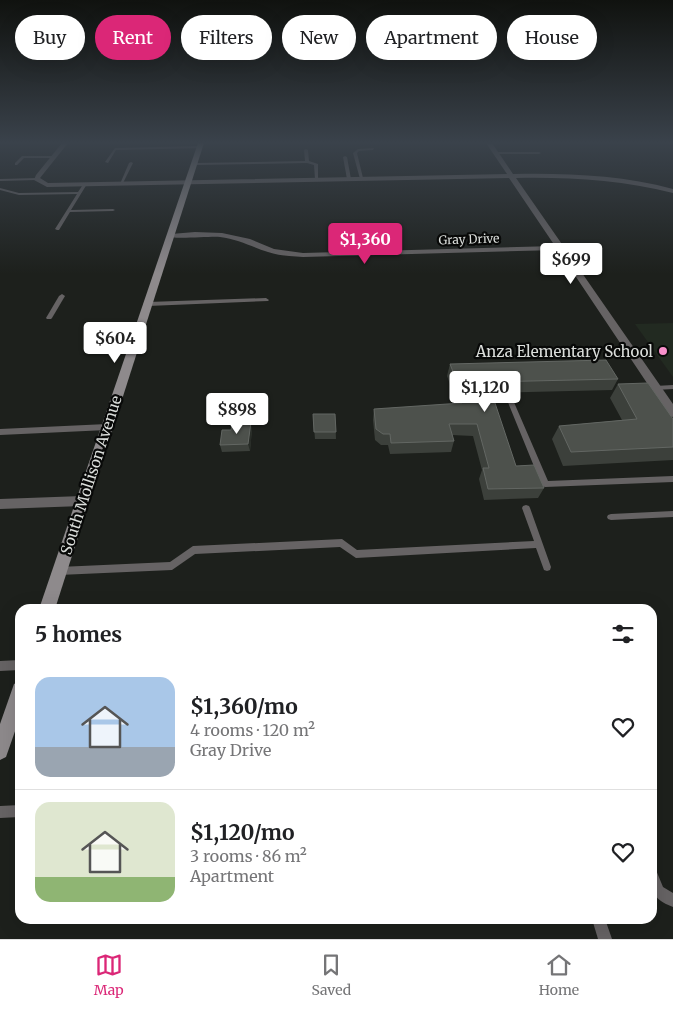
<!DOCTYPE html>
<meta charset="utf-8">
<style>
:root{--surface:#fff;--page:#f2f2f2;--text:#202124;--muted:#757577;--line:#e0e0e0;--accent:#db2777}
body{margin:0;font-family:Merriweather,serif;background:var(--page);color:var(--text);height:100vh;display:flex;flex-direction:column;font-size:19px;white-space:nowrap}
*{box-sizing:border-box;margin:0}
p{font-size:16px;color:var(--muted)}
.icon{flex:none;width:28px;height:28px;fill:none;stroke:currentColor;stroke-width:2;stroke-linecap:round;stroke-linejoin:round}
.map{position:relative;flex:1;overflow:hidden}
.details{position:absolute;left:15px;top:604px;width:642px;height:320px;display:flex;flex-direction:column;background:var(--surface);border-radius:15px;box-shadow:0 5px 20px #0002}
.details>*{flex:none}
.banner{position:absolute;left:15px;top:15px;width:644px;height:45px;display:flex;gap:10px}
.price{position:absolute;translate:-50% -42px;padding:0 11px;border-radius:5px;background:#fff;color:#222;font-size:16px;line-height:32px;filter:drop-shadow(0 1px 2px #0008)}
.price::after{content:'';position:absolute;left:50%;top:30px;width:15px;height:11px;margin-left:-8px;background:inherit;clip-path:polygon(0 0,100% 0,50% 100%)}
.price.active{background:var(--accent);color:#fff}
ul{padding:0;list-style:none}
li{display:flex;align-items:center;gap:15px;height:125px;padding:0 20px}
li+li{border-top:1px solid var(--line)}
li span{display:grid;place-items:center;flex:none;width:140px;height:100px;border-radius:15px;color:#555}
li>.icon{margin-inline-start:auto}
span .icon{width:60px;height:60px;fill:#fffc;stroke-width:1}
li b{font-size:21px}
h2{display:flex;justify-content:space-between;align-items:center;height:60px;padding:0 20px;font-size:21px}
.tag{padding:0 18px;border-radius:22px;background:var(--surface);box-shadow:0 5px 20px #0002;font-size:18px;line-height:45px}
.tag.active{background:var(--accent);color:#fff}
.menu{display:flex;justify-content:space-around;align-items:center;height:70px;border-top:1px solid var(--line);background:var(--surface);font-size:14px;color:var(--muted)}
.menu a{display:grid;justify-items:center;gap:2px}
.menu .active{color:var(--accent)}
.map>svg:first-child{display:block}
</style>
<div class="map">
<svg width="673" height="939" viewBox="0 0 673 939">
<rect width="100%" height="100%" fill="#1d201c"/>
<path fill="#222a21" d="M673 323V377L635 324Z"/>
<g fill="none" stroke-linecap="round" stroke-linejoin="round">
<g fill="#666364" fill-rule="evenodd">
<path d="M200 146 201 148 116 150 108 163 105 162 115 148Z"/>
<path d="M374 148 373 150 359 151 357 153 363 178 360 179 353 153 358 149Z"/>
<path d="M306 149 308 150 309 161 318 164V180L315 179 314 165 307 163 194 165 192 164 194 163 305 161 304 150Z"/>
<path d="M496 152H539L541 153 539 154H495Z"/>
<path d="M22 156H54L56 157 54 158H24L17 165H15V163Z"/>
<path d="M345 156 347 157 351 179 349 180 347 179 343 157Z"/>
<path d="M131 162 133 163 123 183 120 184 129 163Z"/>
<path d="M37 178V180H36L0 181V179Z"/>
<path d="M84 183 87 184 71 210 113 209 115 210 113 211 70 212 59 230H57L55 229 77 194 19 195 0 190V188L19 193 78 192Z"/>
<path d="M62 294 65 296 52 318 51 319H47L46 318 59 296Z"/>
<path d="M266 298 269 300 268 301 148 306 145 304 148 302Z"/>
<path d="M673 385V389L655 390 652 388 655 386Z"/>
<path d="M508 398H512L513 400 548 481 673 476V482L545 487 542 486 507 400Z"/>
<path d="M107 424 110 427 107 430 0 435V429Z"/>
<path d="M526 505 529 506 530 508 551 567 550 570 547 571 544 570 536 548 356 558 340 547 195 554 172 570 59 575 56 574 55 571 56 568 59 567 170 562 193 546 342 539 357 550 534 541 522 508 523 506Z"/>
<path d="M673 511V517L611 520 608 519 607 517 608 515 611 514Z"/>
<path d="M20 660V670L0 671V661Z"/>
<path d="M20 805V817L0 818V806Z"/>
<path d="M652 868 656 870 663 887 673 893V907C650 898 652 890 652 868Z"/>
<path d="M592 919H605L612 939H598Z"/>
</g>
<g fill="#666364" fill-rule="evenodd">
<path d="M62 143H68L40 178 48 183 507 174 486 143H492L513 174C567 173 621 175 673 189V193C621 180 569 177 516 178L673 404V417L669 416 558 250 303 257C292 256 279 256 268 252 252 247 238 239 220 237 210 236 172 240 167 236L171 234 195 232 222 233 250 239 274 249 303 253 555 246 509 178 47 187 34 180 36 175Z"/>
<path d="M82 496 87 497 89 501 87 505 82 506 0 509V499Z"/>
</g>
<g fill="#8e8a8c" fill-rule="evenodd">
<path d="M198 143H204L55 609H39Z"/>
<path d="M20 681V717L6 757 0 760V724L14 684Z"/>
</g>
</g>
<g fill="#3c403b">
<path d="M450 364 618 379 612 390 491 393 516 466 544 488 538 498 484 500 479 479 482 470 473 436 452 435 454 441 451 452 390 454 388 445H381L375 440 373 420 374 409 455 404 453 399 454 395 447 376Z"/>
<path d="M618 384 673 419V460L563 466 552 439 559 426 622 420 610 398Z"/>
<path d="M313 414H335L336 439H315Z"/>
<path d="M252 429 250 451 222 452 220 445Z"/>
</g>
<path fill="#282c27" d="M251 422 252 429 250 451 248 444Z"/>
<g fill="#4d514c" stroke="#636763">
<path d="M606 360 618 379 488 382 516 466 534 465 544 488 488 489 483 468H489L477 424H449L454 441 391 443 390 434H383L376 429 374 409 462 403 456 388 459 387 450 364Z"/>
<path d="M648 383 673 419V447L571 452 559 426 637 419 618 384Z"/>
<path d="M313 414H335L336 432H314Z"/>
<path d="M238 422H251L248 444 220 445 222 430H231L232 425H238Z"/>
</g>
<linearGradient id="sky" x2="0" y2="1"><stop stop-color="#10120f"/><stop offset="0.52" stop-color="#3a424b"/><stop offset="1" stop-color="#3a424b" stop-opacity="0"/></linearGradient>
<rect width="673" height="274" fill="url(#sky)"/>
<circle fill="#f890cb" stroke="#080908" stroke-width="2" cx="663" cy="351" r="5"/>
<g text-anchor="middle" dominant-baseline="central" stroke-width="4.5" stroke-linejoin="round" paint-order="stroke">
<g font-size="12" fill="#dbdedb" stroke="#080908">
<text transform="translate(469 239) rotate(-2)">Gray Drive</text>
</g>
<g font-size="15" fill="#dbdedb" stroke="#080908" text-anchor="end">
<text x="653" y="351">Anza Elementary School</text>
</g>
<g font-size="15" fill="#dbdedb" stroke="#080908">
<text transform="translate(91 475) rotate(-72)">South Mollison Avenue</text>
</g>
</g>
</svg>
<b class="price active" style="left:365px;top:265px">$1,360</b>
<b class="price" style="left:571px;top:285px">$699</b>
<b class="price" style="left:115px;top:364px">$604</b>
<b class="price" style="left:485px;top:413px">$1,120</b>
<b class="price" style="left:237px;top:435px">$898</b>
<div class="banner">
<a class="tag">Buy</a>
<a class="tag active">Rent</a>
<a class="tag">Filters</a>
<a class="tag">New</a>
<a class="tag">Apartment</a>
<a class="tag">House</a>
</div>
<section class="details">
<h2>5 homes<svg class="icon" aria-label="filters" viewBox="0 0 24 24"><path d="M4 7h16M4 17h16"/><circle cx="9" cy="7" r="2"/><circle cx="15" cy="17" r="2"/></svg></h2>
<ul>
<li><span style="background:linear-gradient(#a9c7e8 70%,#9aa5b1 0)"><svg class="icon" aria-label="home" viewBox="0 0 24 24"><path d="M3 11l9-7 9 7M6 9v11h12V9"/></svg></span><div><b>$1,360/mo</b><p>4 rooms · 120 m²</p><p>Gray Drive</p></div><svg class="icon" aria-label="heart" viewBox="0 0 24 24"><path d="M12 20l-8-8c-3-5 5-10 8-4 3-6 11-1 8 4z"/></svg></li>
<li><span style="background:linear-gradient(#dfe7d0 75%,#8fb573 0)"><svg class="icon" aria-label="home" viewBox="0 0 24 24"><path d="M3 11l9-7 9 7M6 9v11h12V9"/></svg></span><div><b>$1,120/mo</b><p>3 rooms · 86 m²</p><p>Apartment</p></div><svg class="icon" aria-label="heart" viewBox="0 0 24 24"><path d="M12 20l-8-8c-3-5 5-10 8-4 3-6 11-1 8 4z"/></svg></li>
</ul>
</section>
</div>
<nav class="menu">
<a class="active"><svg class="icon" aria-label="map" viewBox="0 0 24 24"><path d="M3 6l6-2 6 2 6-2v14l-6 2-6-2-6 2zM9 4v14M15 6v14"/></svg>Map</a>
<a><svg class="icon" aria-label="saved" viewBox="0 0 24 24"><path d="M7 4h10v16l-5-4-5 4z"/></svg>Saved</a>
<a><svg class="icon" aria-label="home" viewBox="0 0 24 24"><path d="M3 11l9-7 9 7M6 9v11h12V9"/></svg>Home</a>
</nav>
